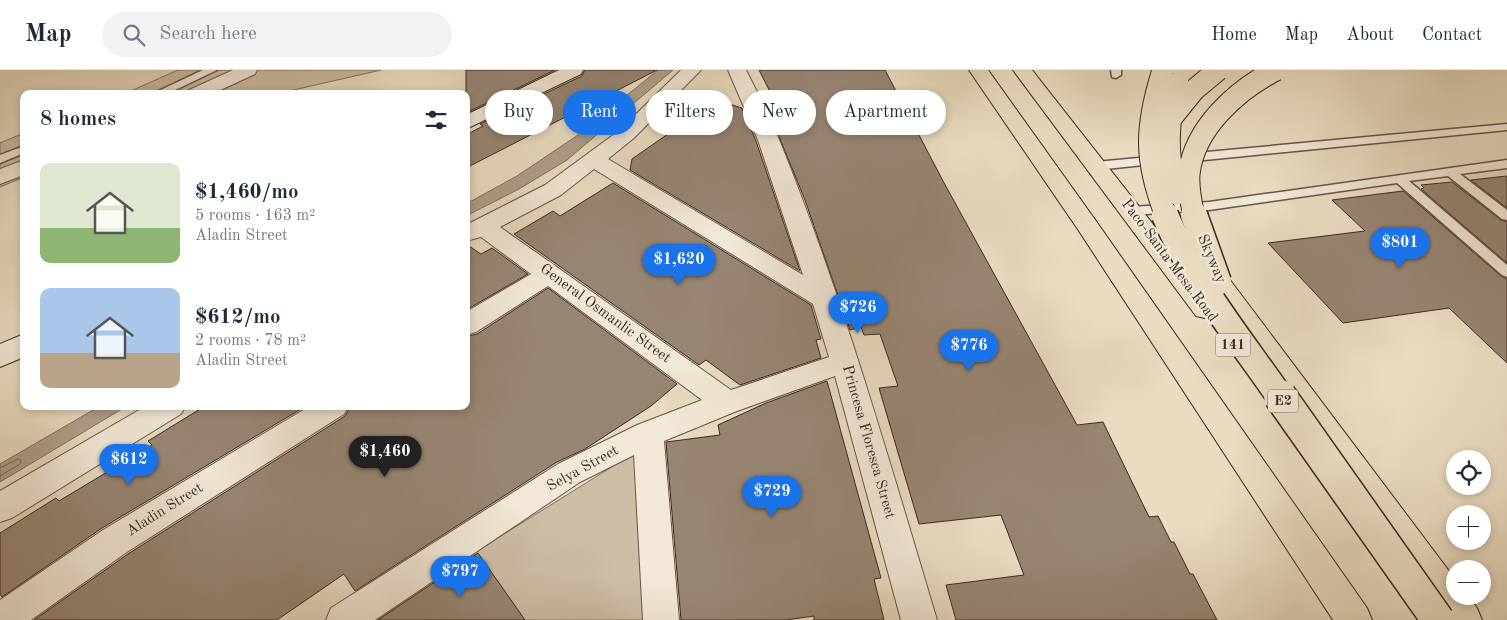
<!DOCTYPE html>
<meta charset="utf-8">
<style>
:root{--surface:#fff;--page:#f2f2f3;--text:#1f2937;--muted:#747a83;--line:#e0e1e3;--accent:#1a73e8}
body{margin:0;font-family:"Old Standard TT",serif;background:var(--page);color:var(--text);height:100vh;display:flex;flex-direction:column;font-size:19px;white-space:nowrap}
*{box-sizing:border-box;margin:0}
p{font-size:16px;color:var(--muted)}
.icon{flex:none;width:28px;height:28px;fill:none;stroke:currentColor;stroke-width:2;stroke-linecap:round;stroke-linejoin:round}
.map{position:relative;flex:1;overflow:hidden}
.side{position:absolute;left:20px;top:20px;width:450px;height:320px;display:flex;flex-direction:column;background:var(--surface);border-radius:10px;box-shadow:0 2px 8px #0003}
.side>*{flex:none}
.banner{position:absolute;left:485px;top:20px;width:475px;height:45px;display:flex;gap:10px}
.controls{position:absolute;left:1446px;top:380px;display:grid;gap:10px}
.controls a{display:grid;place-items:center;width:45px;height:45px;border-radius:50%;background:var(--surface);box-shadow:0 2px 8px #0003;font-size:25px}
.price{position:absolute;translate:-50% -42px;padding:0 11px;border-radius:18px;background:var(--accent);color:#fff;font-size:16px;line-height:32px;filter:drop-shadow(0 1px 2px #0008)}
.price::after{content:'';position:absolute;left:50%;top:30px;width:15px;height:11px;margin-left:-8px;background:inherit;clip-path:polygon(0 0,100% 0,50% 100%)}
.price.active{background:#222;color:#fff}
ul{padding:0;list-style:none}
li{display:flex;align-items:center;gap:15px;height:125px;padding:0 20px}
li span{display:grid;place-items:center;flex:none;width:140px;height:100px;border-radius:10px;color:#555}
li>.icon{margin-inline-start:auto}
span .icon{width:60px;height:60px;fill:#fffc;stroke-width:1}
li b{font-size:21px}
h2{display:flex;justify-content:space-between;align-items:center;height:60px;padding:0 20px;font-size:21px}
.tag{padding:0 18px;border-radius:22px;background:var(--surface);box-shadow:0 2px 8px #0003;font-size:18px;line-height:45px}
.tag.active{background:var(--accent);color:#fff}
header{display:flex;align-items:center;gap:30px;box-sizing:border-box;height:70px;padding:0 25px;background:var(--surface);border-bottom:1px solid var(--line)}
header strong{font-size:24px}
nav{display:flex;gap:28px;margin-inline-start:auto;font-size:18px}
.search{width:350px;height:45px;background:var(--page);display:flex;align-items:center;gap:12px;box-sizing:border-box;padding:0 18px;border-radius:28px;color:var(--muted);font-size:19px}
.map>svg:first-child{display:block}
</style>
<header>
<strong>Map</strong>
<div class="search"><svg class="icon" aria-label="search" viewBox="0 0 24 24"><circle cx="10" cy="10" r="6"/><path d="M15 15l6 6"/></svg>Search here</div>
<nav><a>Home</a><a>Map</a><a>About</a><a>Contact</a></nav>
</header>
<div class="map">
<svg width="1507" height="550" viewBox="0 0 1507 550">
<rect width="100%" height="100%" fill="#e9dcc1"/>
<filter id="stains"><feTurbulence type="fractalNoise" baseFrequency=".004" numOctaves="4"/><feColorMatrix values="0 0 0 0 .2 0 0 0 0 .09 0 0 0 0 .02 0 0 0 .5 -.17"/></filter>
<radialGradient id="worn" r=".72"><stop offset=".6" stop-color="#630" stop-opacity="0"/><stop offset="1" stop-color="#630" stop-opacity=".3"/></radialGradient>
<g fill="#ccbda5" stroke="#857262">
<path d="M178 0H381L276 24H124Z"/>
<path d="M24 63V107L0 117V73Z"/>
<path d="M639 380 651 550H366Z"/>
</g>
<g fill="#af9e8a" stroke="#826e5f">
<path d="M658 0H673L567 90 519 119 466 146V134L517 106 578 65Z"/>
<path d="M100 336H127L0 412V394Z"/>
</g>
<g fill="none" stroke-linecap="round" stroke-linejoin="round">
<path stroke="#766254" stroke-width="1" d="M0 398 18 389 21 391 20 394 0 406"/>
</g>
<g fill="#978573" stroke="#3e271e">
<path d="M466 0H555L466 43Z"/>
<path d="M585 0H657L466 98V65L483 56 480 54 582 6Z"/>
<path d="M759 0H885L943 111 1077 355 1103 352 1149 447 1158 446 1171 472H1174L1190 504H1193L1217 550H956L946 515 1024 505 1001 445 919 454 879 318 898 316 880 264 864 265 861 257 850 260 805 130 771 47 785 51Z"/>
<path d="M703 26 742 38 756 71 800 201 630 100 632 89 668 64 662 61Z"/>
<path d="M1507 106V138L1471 110Z"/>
<path d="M1452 112 1501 150 1507 152V193L1421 119 1424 118 1421 115Z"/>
<path d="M613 113 811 235 821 269 816 270 821 288 740 315 706 290 699 295 514 164 553 141 560 146Z"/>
<path d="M1403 121 1501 206 1507 209V293L1449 238 1343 253 1268 173 1365 161 1332 130Z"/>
<path d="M466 174 481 184 492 178 528 204 466 240Z"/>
<path d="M548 218 677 314 651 336 585 379 557 392 355 521 344 504 277 550H34L128 484 345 346 351 336H466V267L477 264Z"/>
<path d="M827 311 881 508 874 509 884 550H814V546L786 550H681L666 372 720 365 718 355 766 333Z"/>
<path d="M205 336H306L102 458 2 527 0 524V463L56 428 59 431 152 375 148 371Z"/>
<path d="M478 483 525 550H378Z"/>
</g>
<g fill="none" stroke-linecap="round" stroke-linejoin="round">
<defs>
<g id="lane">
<path d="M203 0H217L167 24H152Z"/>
<path d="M1111 0H1121V5L1116 8 1112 7Z"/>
<path d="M1507 54V60L1185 92 1179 88 1185 84Z"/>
<path d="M24 76V83L0 93V85Z"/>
<path d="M1159 86 1165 90 1163 93 1096 100 1090 96 1096 92Z"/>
<path d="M1507 90V98L1460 104 1507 140V150L1502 149 1448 106 1409 111 1507 195V207L1502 205 1397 113 1209 140 1131 145 1125 141 1131 137 1209 132Z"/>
</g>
<g id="street">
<path d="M233 0H257L255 4 212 24H186L189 20Z"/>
<path d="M681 0H701L634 68 608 89 803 205 758 70 728 0H746C758 24 770 47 780 72 843 227 889 390 937 550H901L835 306 737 341 664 371 679 550H643L634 385 580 412 375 550H326L331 538 558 394 637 355 702 330 548 216 476 262 466 265V242L531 204 481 167 466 171V155L545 115 620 60ZM594 99 813 234 829 287 731 320 500 157 561 125Z"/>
<path d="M24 90V105L0 114V99Z"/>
<path d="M146 336H186L181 344 12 448 0 452V421Z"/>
<path d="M310 336H349L344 344 127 482 31 550H0V530L103 460Z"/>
</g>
<g id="secondary">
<path d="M559 0H583L581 4 466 59V45Z"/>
<path d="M24 264V287L0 297V274Z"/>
</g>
<g id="primary">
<path d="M969 0H988L1096 151 1367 538 1372 550H1333L1079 161Z"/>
<path d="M1013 0H1032L1214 232 1218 239 1214 246 1205 248 1196 246Z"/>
</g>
<path id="highway" d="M1218 203 1227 206 1455 509V526H1468L1477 538 1482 550H1443L1209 218 1205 212 1209 206Z"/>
</defs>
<use href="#lane" stroke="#695447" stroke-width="3"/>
<use href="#street" stroke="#695447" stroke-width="2"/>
<use href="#secondary" stroke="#3e271e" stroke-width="2"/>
<use href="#primary" stroke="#3e271e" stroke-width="2"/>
<use href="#highway" stroke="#3e271e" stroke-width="2"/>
<use href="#lane" fill="#f1e8d7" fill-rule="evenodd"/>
<use href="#street" fill="#f1e8d7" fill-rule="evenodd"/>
<use href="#secondary" fill="#f1e8d7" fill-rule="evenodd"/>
<use href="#primary" fill="#e9dcc1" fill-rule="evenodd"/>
<use href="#highway" fill="#e9dcc1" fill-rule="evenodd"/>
<defs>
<g id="highway-bridge-far2">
<path d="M1163 0C1145 57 1144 90 1166 146"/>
<path d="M1173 46 1194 20 1218 0"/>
<path d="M1177 124C1166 85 1167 52 1178 13"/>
<path d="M1194 146C1191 133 1188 118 1189 104 1194 58 1237 20 1276 0"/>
</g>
<g id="highway-bridge-far1">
<path d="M1165 145C1192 211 1240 269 1280 327"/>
<path d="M1194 145 1218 212"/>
</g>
<path id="highway-bridge" d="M1280 326 1438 550"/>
</defs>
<use href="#highway-bridge-far2" stroke="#3e271e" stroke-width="23" stroke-linecap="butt"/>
<use href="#highway-bridge-far1" stroke="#3e271e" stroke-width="29" stroke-linecap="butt"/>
<use href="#highway-bridge" stroke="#3e271e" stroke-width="35" stroke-linecap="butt"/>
<use href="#highway-bridge-far2" stroke="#e9dcc1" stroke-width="21"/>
<use href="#highway-bridge-far1" stroke="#e9dcc1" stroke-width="26"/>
<use href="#highway-bridge" stroke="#e9dcc1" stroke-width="32"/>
</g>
<g text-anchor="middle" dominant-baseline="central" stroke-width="5" stroke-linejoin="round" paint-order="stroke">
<g fill="#f1e8d7" stroke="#746156" stroke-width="1">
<rect x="1215.5" y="263.5" width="35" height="23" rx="4"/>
<rect x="1268" y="319.5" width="30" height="23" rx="4"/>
</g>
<g font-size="14" font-weight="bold" fill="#3e271e">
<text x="1233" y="275">141</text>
<text x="1283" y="331">E2</text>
</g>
<g font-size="15" fill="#3e271e" stroke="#f1e8d7">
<text transform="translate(1211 189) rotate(67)">Skyway</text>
<text transform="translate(1169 191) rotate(53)">Paco-Santa Mesa Road</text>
<text transform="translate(605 244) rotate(36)">General Osmanlic Street</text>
<text transform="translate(868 372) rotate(74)">Princesa Floresca Street</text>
<text transform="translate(583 399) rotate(-29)">Selya Street</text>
<text transform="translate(165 440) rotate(-32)">Aladin Street</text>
</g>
</g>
<rect width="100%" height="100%" filter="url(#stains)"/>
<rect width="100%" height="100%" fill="url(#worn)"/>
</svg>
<div class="controls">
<a><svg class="icon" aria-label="locate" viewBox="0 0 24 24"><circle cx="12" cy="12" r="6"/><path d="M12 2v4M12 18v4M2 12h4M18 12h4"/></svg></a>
<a>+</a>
<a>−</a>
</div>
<b class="price" style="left:1400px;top:199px">$801</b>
<b class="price" style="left:679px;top:216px">$1,620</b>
<b class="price" style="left:858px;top:264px">$726</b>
<b class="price" style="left:969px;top:302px">$776</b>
<b class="price active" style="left:385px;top:408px">$1,460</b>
<b class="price" style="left:129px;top:416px">$612</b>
<b class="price" style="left:772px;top:448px">$729</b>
<b class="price" style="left:460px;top:528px">$797</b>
<div class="banner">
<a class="tag">Buy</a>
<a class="tag active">Rent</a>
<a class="tag">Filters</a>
<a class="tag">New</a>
<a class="tag">Apartment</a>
</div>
<section class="side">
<h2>8 homes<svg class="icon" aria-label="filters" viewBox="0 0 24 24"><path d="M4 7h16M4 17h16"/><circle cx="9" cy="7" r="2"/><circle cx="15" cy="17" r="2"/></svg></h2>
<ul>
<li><span style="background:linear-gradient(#dfe7d0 65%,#8fb573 0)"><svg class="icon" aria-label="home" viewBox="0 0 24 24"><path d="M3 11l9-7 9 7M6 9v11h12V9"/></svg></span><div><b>$1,460/mo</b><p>5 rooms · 163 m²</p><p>Aladin Street</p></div></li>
<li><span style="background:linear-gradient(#a9c7e8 65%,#b9a48a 0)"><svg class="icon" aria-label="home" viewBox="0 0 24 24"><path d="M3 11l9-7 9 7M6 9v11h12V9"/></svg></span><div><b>$612/mo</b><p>2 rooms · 78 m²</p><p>Aladin Street</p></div></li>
</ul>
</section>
</div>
